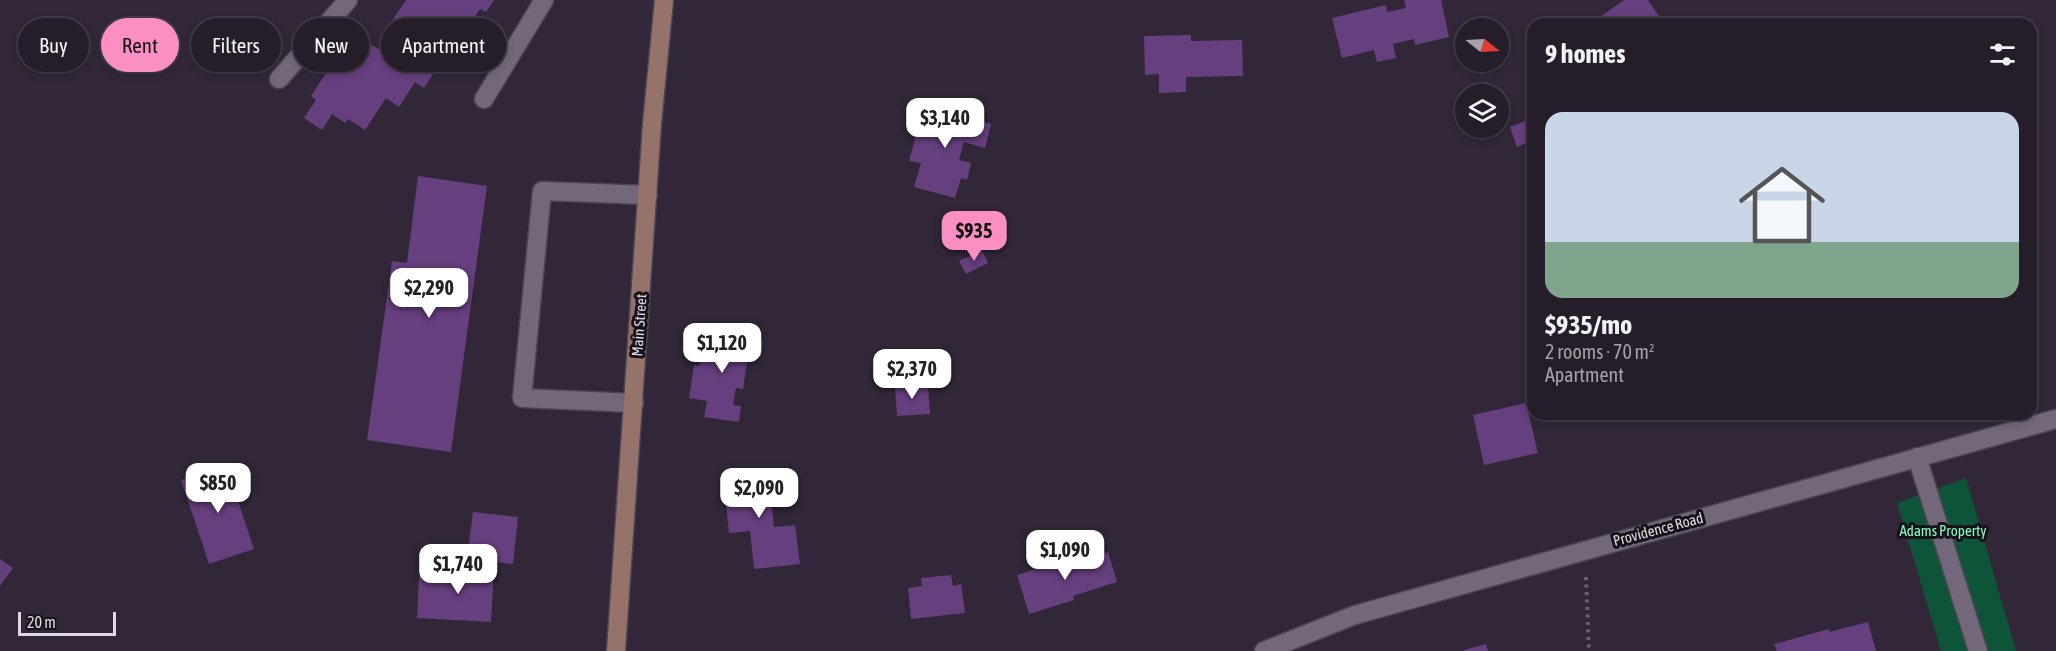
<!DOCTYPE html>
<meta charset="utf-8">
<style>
:root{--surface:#251d2a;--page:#312a36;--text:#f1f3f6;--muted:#a3a2a8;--line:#423b47;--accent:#fb8fc3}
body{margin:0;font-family:"Asap Condensed",sans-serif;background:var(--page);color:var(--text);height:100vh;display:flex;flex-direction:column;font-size:22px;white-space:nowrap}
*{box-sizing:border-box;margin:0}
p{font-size:20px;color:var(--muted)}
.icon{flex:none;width:33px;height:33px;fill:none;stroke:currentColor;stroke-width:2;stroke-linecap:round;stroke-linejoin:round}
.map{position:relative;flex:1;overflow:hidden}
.details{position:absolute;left:1527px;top:18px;width:510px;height:402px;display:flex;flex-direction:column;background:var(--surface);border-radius:18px;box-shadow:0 3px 9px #0003,0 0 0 2px var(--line)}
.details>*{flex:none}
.hud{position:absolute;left:18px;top:18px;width:570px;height:54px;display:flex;gap:12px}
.needle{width:39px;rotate:108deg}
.tools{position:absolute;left:1455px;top:18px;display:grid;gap:12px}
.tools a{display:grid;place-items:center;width:54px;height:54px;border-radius:50%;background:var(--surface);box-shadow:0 3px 9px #0003,0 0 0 2px var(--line);font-size:30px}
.scale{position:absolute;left:18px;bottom:15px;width:98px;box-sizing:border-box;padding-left:6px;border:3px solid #e0d9e5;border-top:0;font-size:16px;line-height:21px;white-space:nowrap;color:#e0d9e5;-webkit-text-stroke:4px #17121a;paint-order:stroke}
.price{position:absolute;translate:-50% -51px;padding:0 14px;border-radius:12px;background:#fff;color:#222;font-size:20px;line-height:39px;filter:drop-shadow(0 2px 3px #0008)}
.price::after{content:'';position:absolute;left:50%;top:36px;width:18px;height:14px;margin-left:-9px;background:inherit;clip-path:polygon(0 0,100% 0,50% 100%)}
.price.active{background:var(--accent);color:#111}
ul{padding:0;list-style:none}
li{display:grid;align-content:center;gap:12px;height:318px;padding:0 18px}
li+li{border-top:2px solid var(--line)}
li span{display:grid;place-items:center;height:186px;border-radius:18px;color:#555}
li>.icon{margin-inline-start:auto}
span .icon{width:108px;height:108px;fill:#fffc;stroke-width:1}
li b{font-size:26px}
h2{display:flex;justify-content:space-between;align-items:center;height:72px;padding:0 18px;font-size:26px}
.pill{padding:0 21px;border-radius:27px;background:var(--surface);box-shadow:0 3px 9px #0003,0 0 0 2px var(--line);font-size:21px;line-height:54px}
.pill.active{background:var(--accent);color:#111}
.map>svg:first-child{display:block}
</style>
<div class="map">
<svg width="2056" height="651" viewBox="0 0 2056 651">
<rect width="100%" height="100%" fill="#312738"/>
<path fill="#0e5439" d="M1966 478 2016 651H1941L1897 503Z"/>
<g fill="#663f7e">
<path d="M406 0H494L486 12 480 9 466 30 456 23 440 47 447 52 424 88 415 82 399 107 386 98 365 130 348 119 345 123 332 114 322 130 304 118 316 100 311 96 335 59 354 72 372 45 380 50 398 22 393 19Z"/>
<path d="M1404 0H1441L1449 37 1415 45 1414 39 1393 44 1396 58 1377 62 1374 50 1342 58 1332 18 1386 5 1387 12 1406 8Z"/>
<path d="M1624 0H1648L1663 22 1660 24H1590Z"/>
<path d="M1191 35V41L1242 40 1243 76 1186 77V92L1159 93V74L1145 75 1144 36Z"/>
<path d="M925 105 991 124 985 148 964 142 959 160 971 163 967 180 961 178 955 198 914 187 921 163 909 161Z"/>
<path d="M1533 118V140L1517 147 1510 127Z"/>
<path d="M418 176 487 186 451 452 367 440 392 261 407 263Z"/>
<path d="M982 250 988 263 966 274 959 261Z"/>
<path d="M704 332 763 341 761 357 748 355 743 389 736 388 733 405 741 406 739 422 704 417 707 401 689 398 694 365 699 366Z"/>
<path d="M928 385 930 414 897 416 895 387Z"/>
<path d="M1526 403 1538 453 1484 465 1473 415Z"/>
<path d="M226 465 254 549 209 564 181 480Z"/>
<path d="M768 469 774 527 795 525 800 564 754 569 750 531 729 533 723 474Z"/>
<path d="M473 512 518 517 513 564 467 559Z"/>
<path d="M1108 552 1117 582 1073 596 1074 600 1029 614 1017 575 1067 559 1069 564Z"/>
<path d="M0 559 13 568 0 586Z"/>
<path d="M460 563 494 565 491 622 417 618 419 576 459 579Z"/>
<path d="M951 575 953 586 961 584 965 613 911 619 908 588 922 586 921 578Z"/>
<path d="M1868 622 1876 651H1777L1774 644 1829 629V632Z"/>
<path d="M1486 644 1488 651H1464V650Z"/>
</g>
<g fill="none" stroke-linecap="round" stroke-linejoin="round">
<defs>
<g id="lane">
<path d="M279 79 348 0"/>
<path d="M484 99 544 0"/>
<path d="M634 403 522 398 542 191 648 195"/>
<path d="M1917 457 1978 651"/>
</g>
<path id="street" d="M1264 651 1355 615 2056 419"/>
<path id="secondary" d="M616 651 652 124 664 0"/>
</defs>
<use href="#lane" stroke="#4d4452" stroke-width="21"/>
<use href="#street" stroke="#4d4452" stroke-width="21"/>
<use href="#secondary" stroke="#4d4452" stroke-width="21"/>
<path stroke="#6b6272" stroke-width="4" stroke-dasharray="3 4.5" stroke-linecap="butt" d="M1586 577 1589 651"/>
<use href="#lane" stroke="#73677b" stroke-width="18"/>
<use href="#street" stroke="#73677b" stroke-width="18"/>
<use href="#secondary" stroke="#95726a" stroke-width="18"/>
</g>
<g text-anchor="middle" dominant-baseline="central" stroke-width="6" stroke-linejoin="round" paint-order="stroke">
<g font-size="15" fill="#e0d9e5" stroke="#17121a">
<text transform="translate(639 325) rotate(-86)">Main Street</text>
<text transform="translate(1658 529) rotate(-15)">Providence Road</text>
</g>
<g font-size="15" fill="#81fbc2" stroke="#17121a">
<text x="1943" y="530">Adams Property</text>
</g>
</g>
</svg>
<div class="tools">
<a><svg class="needle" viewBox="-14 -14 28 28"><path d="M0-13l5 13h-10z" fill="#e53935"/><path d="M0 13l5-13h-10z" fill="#a3a2a8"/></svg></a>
<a><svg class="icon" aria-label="layers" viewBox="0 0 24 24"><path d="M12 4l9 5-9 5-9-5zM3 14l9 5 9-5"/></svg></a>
</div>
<div class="scale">20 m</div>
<b class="price" style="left:945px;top:149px">$3,140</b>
<b class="price active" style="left:974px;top:262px">$935</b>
<b class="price" style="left:429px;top:319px">$2,290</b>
<b class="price" style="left:722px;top:374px">$1,120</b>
<b class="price" style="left:912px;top:400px">$2,370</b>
<b class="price" style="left:218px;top:514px">$850</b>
<b class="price" style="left:759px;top:519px">$2,090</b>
<b class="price" style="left:1065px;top:581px">$1,090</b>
<b class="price" style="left:458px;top:595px">$1,740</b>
<div class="hud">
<a class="pill">Buy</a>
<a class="pill active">Rent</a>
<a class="pill">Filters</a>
<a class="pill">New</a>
<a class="pill">Apartment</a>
</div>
<section class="details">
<h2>9 homes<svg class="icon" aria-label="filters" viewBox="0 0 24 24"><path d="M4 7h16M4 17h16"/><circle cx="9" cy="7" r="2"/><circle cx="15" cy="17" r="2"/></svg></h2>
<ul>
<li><span style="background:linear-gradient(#c9d6e8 70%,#7fa58c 0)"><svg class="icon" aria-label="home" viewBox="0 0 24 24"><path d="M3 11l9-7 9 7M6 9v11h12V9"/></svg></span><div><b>$935/mo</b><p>2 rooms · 70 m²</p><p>Apartment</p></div></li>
</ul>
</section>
</div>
